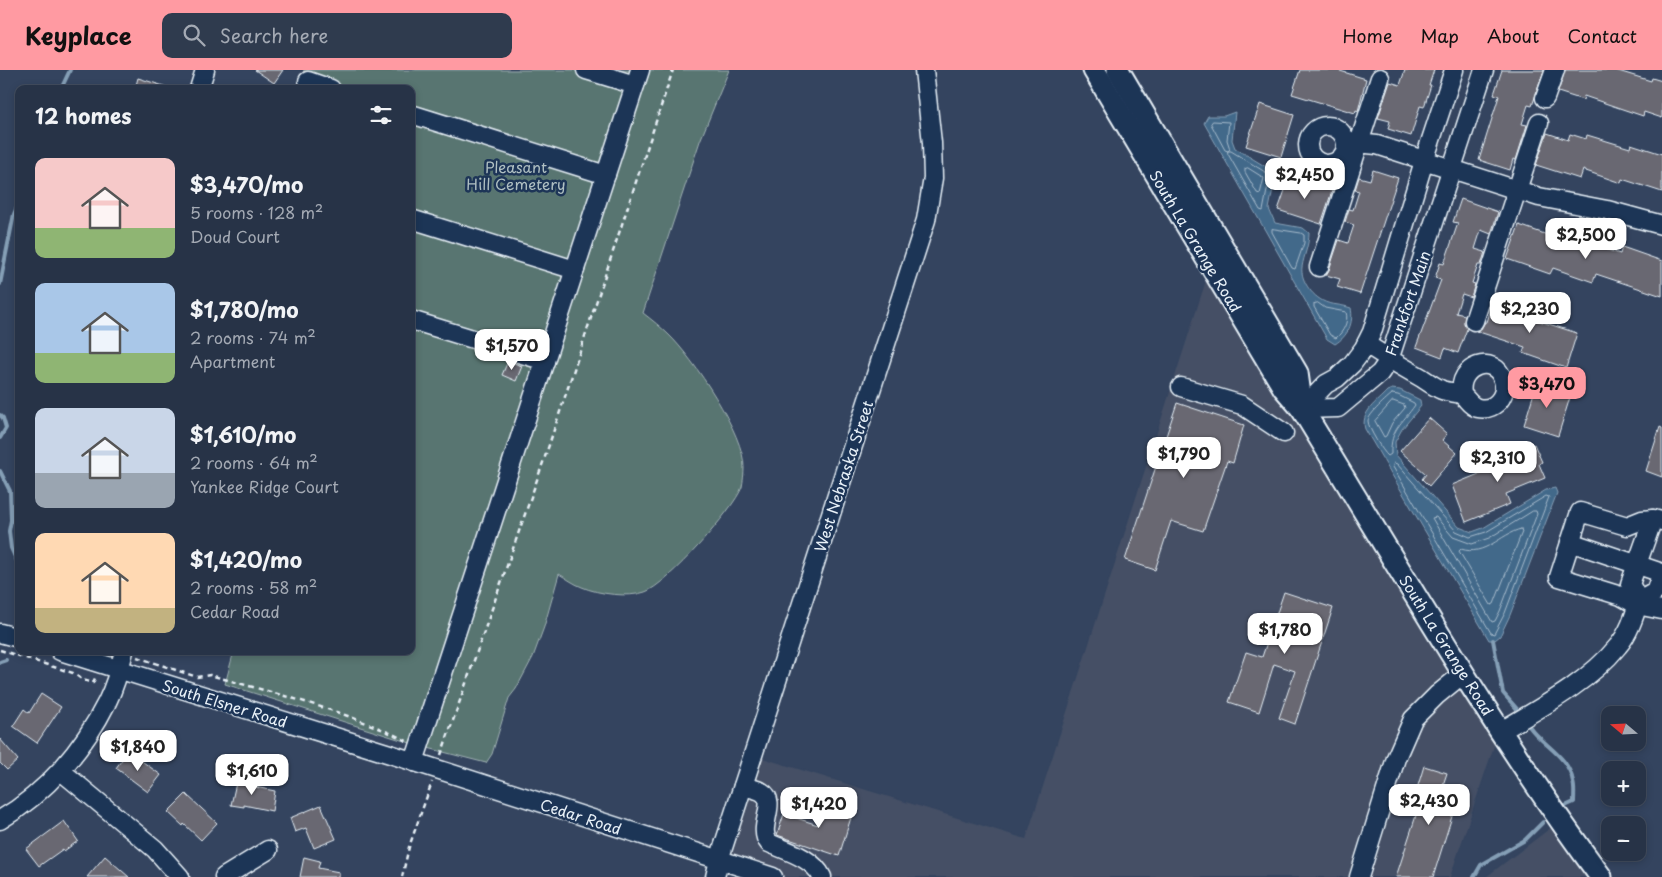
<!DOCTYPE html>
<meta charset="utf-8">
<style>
:root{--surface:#273347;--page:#2f3b4e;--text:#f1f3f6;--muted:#a4aab4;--line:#434e60;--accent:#ff9aa2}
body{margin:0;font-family:"Playpen Sans",sans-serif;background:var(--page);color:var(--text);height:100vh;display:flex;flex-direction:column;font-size:19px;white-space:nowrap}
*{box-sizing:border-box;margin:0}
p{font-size:16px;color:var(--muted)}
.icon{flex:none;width:28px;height:28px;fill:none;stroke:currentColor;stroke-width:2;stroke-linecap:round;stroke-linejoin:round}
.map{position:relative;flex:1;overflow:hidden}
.panel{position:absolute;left:15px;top:15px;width:400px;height:570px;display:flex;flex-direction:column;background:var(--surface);border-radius:10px;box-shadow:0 2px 8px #0003,0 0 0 1px var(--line)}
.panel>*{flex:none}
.needle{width:32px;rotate:289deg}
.fabs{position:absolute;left:1601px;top:636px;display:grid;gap:10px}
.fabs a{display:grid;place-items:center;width:45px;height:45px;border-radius:10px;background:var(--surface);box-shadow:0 2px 8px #0003,0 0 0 1px var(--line);font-size:25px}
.price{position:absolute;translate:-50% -42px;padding:0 11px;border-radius:10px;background:#fff;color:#222;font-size:16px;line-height:32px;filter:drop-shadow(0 1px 2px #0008)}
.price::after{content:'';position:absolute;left:50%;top:30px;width:15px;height:11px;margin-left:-8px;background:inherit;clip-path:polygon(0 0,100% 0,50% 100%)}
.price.current{background:var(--accent);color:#111}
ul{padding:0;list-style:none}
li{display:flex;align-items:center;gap:15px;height:125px;padding:0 20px}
li span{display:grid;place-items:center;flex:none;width:140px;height:100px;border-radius:10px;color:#555}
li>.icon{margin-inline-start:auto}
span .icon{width:60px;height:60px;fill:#fffc;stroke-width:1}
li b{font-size:21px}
h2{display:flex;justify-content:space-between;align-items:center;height:60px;padding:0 20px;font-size:21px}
header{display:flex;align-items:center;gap:30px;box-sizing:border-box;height:70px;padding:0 25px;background:var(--accent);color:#111}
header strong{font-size:24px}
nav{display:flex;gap:28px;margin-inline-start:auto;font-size:18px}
.search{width:350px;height:45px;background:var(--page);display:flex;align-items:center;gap:12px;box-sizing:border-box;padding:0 18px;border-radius:10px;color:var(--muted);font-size:19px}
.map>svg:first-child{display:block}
</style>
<header>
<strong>Keyplace</strong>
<div class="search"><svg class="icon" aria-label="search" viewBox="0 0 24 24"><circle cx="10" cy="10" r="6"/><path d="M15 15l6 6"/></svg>Search here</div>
<nav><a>Home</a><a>Map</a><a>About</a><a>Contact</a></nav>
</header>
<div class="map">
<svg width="1662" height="807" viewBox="0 0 1662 807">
<rect width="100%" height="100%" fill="#34445f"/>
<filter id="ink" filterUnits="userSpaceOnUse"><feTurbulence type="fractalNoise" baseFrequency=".02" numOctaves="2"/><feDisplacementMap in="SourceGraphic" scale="10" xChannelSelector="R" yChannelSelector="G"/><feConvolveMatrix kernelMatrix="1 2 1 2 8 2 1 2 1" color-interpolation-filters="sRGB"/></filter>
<g filter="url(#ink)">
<g fill="#444f65">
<path d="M1209 201 1496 670 1450 807H784L723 788 756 686 1026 769Z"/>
<path d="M1557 753 1596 807H1486Z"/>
</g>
<path fill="#597471" stroke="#a0b2b4" d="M304 0H729L700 71 643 243C652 250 661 257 669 265 693 288 745 365 744 398 744 404 743 412 742 417 735 438 666 516 645 522 629 528 598 524 582 517 574 514 566 508 559 504L544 557 533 587 516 619 509 628 492 684 486 693 420 676 225 614 234 581H411V19H298Z"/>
<g fill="#43698a" stroke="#859fb6">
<path d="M1235 42 1232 70 1235 78 1276 103 1269 139 1275 153 1303 158 1309 163C1309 175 1304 185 1302 197 1300 211 1314 229 1328 233 1335 235 1343 235 1351 238 1354 253 1348 266 1335 274L1327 269 1204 53 1208 46H1224Z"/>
<path d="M1392 319 1400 320 1420 330 1421 336 1402 359 1395 372 1396 385 1459 457 1472 462 1483 458 1546 420 1555 418 1557 423 1510 545 1500 566 1495 570H1489L1365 359C1360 342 1377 332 1387 321Z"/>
</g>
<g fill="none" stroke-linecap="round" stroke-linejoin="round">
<g stroke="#a6bbcc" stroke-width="1">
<path d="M1213 51 1229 52 1227 70 1230 79 1228 81 1225 80 1211 54Z"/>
<path d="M1228 81H1231L1270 105 1263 141 1260 140 1228 84Z"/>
<path d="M1248 98 1264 108 1260 124 1257 123 1245 102V99Z"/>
<path d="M1275 159 1301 163 1304 165V173L1295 199 1292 198 1272 162V159Z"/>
<path d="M1318 233 1325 238 1346 242C1349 252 1343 262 1336 268L1330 265 1314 237V234Z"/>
<path d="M1392 324 1398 325 1414 333 1415 335C1402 354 1390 359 1391 384L1388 386C1383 382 1368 358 1368 351 1368 345 1387 328 1392 324Z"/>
<path d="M1393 331 1404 335 1405 338 1392 353 1386 366 1384 367 1375 351Z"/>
<path d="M1394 393 1397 394 1456 461 1470 467 1486 462 1546 426 1549 427 1505 543 1494 564 1491 563 1393 397Z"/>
<path d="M1533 441H1536L1537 444 1500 541 1495 551 1492 552 1432 448 1436 447 1453 467 1472 474 1489 468Z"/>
<path d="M1521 459 1522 462 1494 534 1491 535 1459 481 1461 479C1485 487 1500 464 1521 459Z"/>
</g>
<g stroke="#859fb6" stroke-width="4">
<path d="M61 19 70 0"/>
<path d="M0 214 14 144 19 133"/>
<path d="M0 345 3 348 6 358 0 368"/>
<path d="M0 401 10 421 11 450 9 461 11 478 19 496"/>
<path d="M1493 570 1503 623 1517 639"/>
<path d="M0 592 6 590"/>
<path d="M1529 656C1543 676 1569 686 1573 712 1575 718 1574 725 1574 732L1563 737"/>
<path d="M1474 807 1481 795 1525 770 1543 752"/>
</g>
</g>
<g fill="#696872" stroke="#e8f1f8">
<path d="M255 0H283L274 13Z"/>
<path d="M1300 0H1337L1366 9 1358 41 1356 40 1355 43 1292 24Z"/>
<path d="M1405 0H1434L1429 15H1431L1424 37 1420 36 1411 66 1388 59 1390 51 1378 48 1390 12 1400 15Z"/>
<path d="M1502 0H1544L1532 36 1528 35 1522 54 1527 55 1516 90 1513 89 1510 100 1479 90 1499 26 1494 24Z"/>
<path d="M1565 0H1615L1651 11 1652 8 1662 11V48L1644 42 1643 46 1584 26 1583 30 1558 22Z"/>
<path d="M138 8 167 17 166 19H135Z"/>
<path d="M1260 34 1294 45 1281 87 1246 76Z"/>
<path d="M1547 63 1568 70 1570 64 1586 69 1587 65 1630 78 1631 74 1662 84V122L1622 109 1621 113 1583 100 1580 109 1536 95Z"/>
<path d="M1373 100 1398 108 1360 224 1337 217 1340 209 1326 205 1329 200 1339 170 1348 173 1354 155 1345 152 1349 139 1353 140 1359 121 1355 120 1359 107 1370 110Z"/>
<path d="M1290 106 1332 121 1321 154 1278 140Z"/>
<path d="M1461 129 1498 142 1491 164 1481 160 1475 179 1485 182 1481 195H1478L1472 213 1475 214 1471 227 1462 224 1456 243 1465 245 1464 253 1467 259 1458 283 1445 278 1442 287 1416 277 1441 210 1435 208 1440 193 1444 194 1458 153 1453 152Z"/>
<path d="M1519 155 1559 169 1561 164 1580 171V168L1596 174V176L1620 184 1622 177 1662 191V226L1596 204 1593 212 1553 198 1550 204 1507 189Z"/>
<path d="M1494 230 1538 244 1536 250 1577 263 1566 298 1523 283 1525 277 1476 261 1481 259 1485 252H1487Z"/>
<path d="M508 291 522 296 516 311 502 305Z"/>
<path d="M1537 313 1571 324 1558 366 1524 355Z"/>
<path d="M1177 333 1244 355 1233 393 1227 391 1203 461 1171 451 1155 500 1125 490Z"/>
<path d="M1429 348 1447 364 1442 370 1457 383 1429 416 1422 409 1426 404 1400 381Z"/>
<path d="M1660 357 1662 358V407L1646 401Z"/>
<path d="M1534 374 1542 392 1539 394 1545 408 1506 424 1510 434 1466 452 1452 415 1491 399 1488 393Z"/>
<path d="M1284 522 1333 538 1295 654 1279 648 1295 601 1274 594 1259 642 1229 632 1246 582 1262 587Z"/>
<path d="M41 624 61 637 37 673 13 656 24 639 29 643Z"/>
<path d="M0 669 18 690 7 700 0 693Z"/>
<path d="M128 681 161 705 148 722 116 698Z"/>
<path d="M1424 696 1447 703 1442 718 1459 724 1433 807H1396L1423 724 1416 722Z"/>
<path d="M238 704 247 705 245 715 275 721 272 741 244 735V737L231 735Z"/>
<path d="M186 724 217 753 201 770 184 754 183 756 168 742Z"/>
<path d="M825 732 853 741 839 786 777 765 784 744 818 755Z"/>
<path d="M321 735 336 769 314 778 306 758 295 762 290 748Z"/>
<path d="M64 751 78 771 64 781 63 779 39 796 26 779Z"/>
<path d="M105 786 129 807H87Z"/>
<path d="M304 787 320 791 318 798 339 802V807H300Z"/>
</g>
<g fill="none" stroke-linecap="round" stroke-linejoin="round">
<defs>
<g id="minor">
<path d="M586 0 635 15"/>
<path d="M308 11 331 19"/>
<path d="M199 19 205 0"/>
<path d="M1545 28 1555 0"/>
<path d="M411 44 606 105"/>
<circle cx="1327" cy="75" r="19"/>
<path d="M1347 72 1377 75 1539 127 1607 140 1662 155"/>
<path d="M411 149 575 200"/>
<path d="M1319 197 1380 8"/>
<path d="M411 250 545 291"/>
<path d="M1474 251 1539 53"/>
<path d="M1366 274C1384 286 1402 297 1422 308 1428 312 1435 317 1442 320 1447 322 1455 322 1460 324 1467 327 1469 336 1478 338 1487 340 1496 336 1501 328 1504 323 1505 316 1503 310 1495 283 1457 295 1462 324"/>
<path d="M1181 317 1242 335 1284 363"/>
<path d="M1302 339 1338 338 1380 303 1389 290 1484 0"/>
<path d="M1302 339 1326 314 1337 308 1352 294 1364 278 1372 262 1424 91 1454 0"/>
<path d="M1662 451 1653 449 1642 450 1627 456 1580 442 1559 507 1621 526 1637 535 1662 540"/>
<path d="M1570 472 1662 503"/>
<path d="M1639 531 1630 514 1653 449"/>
<path d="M0 563 19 568"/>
<path d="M60 581 390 684 773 807"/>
<path d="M1501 661C1540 638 1589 612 1618 576 1629 563 1634 547 1639 531L1655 522 1662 503"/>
<path d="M414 692 640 0"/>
<path d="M61 701 155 779 180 807"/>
<path d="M743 716C749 718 757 719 762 722 779 732 756 758 769 773 787 781 813 788 822 807"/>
<path d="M0 750C46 723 83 680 107 632 115 616 120 598 124 581"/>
<path d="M224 807 268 780"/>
<path d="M715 807 719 790 926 150 933 108 932 73 924 0"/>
<path d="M1359 807 1396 688 1413 649 1437 625 1464 603"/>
</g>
<g id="major">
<path d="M1094 0 1284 318 1302 339C1398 496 1491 658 1601 807"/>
<path d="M1118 0 1297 303 1302 339"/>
</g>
</defs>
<use href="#minor" stroke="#e8f1f8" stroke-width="21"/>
<use href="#major" stroke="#e8f1f8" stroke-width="25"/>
<g stroke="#e8f1f8" stroke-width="2.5" stroke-dasharray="5 4" stroke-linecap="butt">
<path d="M0 580 73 603 83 610 93 613 96 606"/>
<path d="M137 587 197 607 210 605C276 624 345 640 407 671"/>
<path d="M441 685 547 381 673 0"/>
<path d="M402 807 409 777 432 712"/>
</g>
<use href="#minor" stroke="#1d3557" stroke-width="18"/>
<use href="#major" stroke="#1d3557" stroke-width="21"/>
</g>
</g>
<g text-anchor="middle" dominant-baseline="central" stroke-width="5" stroke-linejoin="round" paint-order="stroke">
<g font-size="15" fill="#afbfc2" stroke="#1d3557">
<text x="516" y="96">Pleasant<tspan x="516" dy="17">Hill Cemetery</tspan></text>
</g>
<g font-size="15" fill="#e8f1f8" stroke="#1d3557">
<text transform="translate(1196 171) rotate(59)">South La Grange Road</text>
<text transform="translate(1407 233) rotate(-71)">Frankfort Main</text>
<text transform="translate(843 406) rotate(-72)">West Nebraska Street</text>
<text transform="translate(1447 575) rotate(58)">South La Grange Road</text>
<text transform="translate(225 633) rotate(17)">South Elsner Road</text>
<text transform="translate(581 746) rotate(18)">Cedar Road</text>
</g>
</g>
</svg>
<div class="fabs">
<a><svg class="needle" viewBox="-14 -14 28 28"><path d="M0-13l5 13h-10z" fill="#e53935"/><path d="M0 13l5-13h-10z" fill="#a4aab4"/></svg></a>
<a>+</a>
<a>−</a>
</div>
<b class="price" style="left:1305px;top:130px">$2,450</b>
<b class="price" style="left:1586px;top:190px">$2,500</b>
<b class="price" style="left:1530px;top:264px">$2,230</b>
<b class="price" style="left:512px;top:301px">$1,570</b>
<b class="price current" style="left:1547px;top:339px">$3,470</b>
<b class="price" style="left:1184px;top:409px">$1,790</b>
<b class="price" style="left:1498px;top:413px">$2,310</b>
<b class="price" style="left:1285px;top:585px">$1,780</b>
<b class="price" style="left:138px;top:702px">$1,840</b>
<b class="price" style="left:252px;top:726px">$1,610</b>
<b class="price" style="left:1429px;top:756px">$2,430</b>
<b class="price" style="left:819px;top:759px">$1,420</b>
<section class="panel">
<h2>12 homes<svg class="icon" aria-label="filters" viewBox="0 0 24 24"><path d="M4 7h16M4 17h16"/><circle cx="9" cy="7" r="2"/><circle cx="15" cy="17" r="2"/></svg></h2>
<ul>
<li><span style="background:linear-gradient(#f6c9c9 70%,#8fb573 0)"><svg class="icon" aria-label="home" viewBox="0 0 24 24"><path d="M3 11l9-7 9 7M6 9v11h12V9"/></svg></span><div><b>$3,470/mo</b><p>5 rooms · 128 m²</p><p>Doud Court</p></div></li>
<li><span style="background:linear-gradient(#a9c7e8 70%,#8fb573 0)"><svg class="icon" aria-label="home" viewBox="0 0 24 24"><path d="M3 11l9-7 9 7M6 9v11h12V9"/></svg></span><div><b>$1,780/mo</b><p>2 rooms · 74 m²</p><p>Apartment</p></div></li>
<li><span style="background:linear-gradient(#c9d6e8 65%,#9aa5b1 0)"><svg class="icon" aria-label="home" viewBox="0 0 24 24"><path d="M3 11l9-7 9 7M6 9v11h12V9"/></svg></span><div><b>$1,610/mo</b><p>2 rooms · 64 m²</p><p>Yankee Ridge Court</p></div></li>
<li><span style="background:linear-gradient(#ffd9b3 75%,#c2b280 0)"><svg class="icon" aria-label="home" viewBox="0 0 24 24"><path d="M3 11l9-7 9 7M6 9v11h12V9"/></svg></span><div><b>$1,420/mo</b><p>2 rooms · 58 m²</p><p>Cedar Road</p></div></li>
</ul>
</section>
</div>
